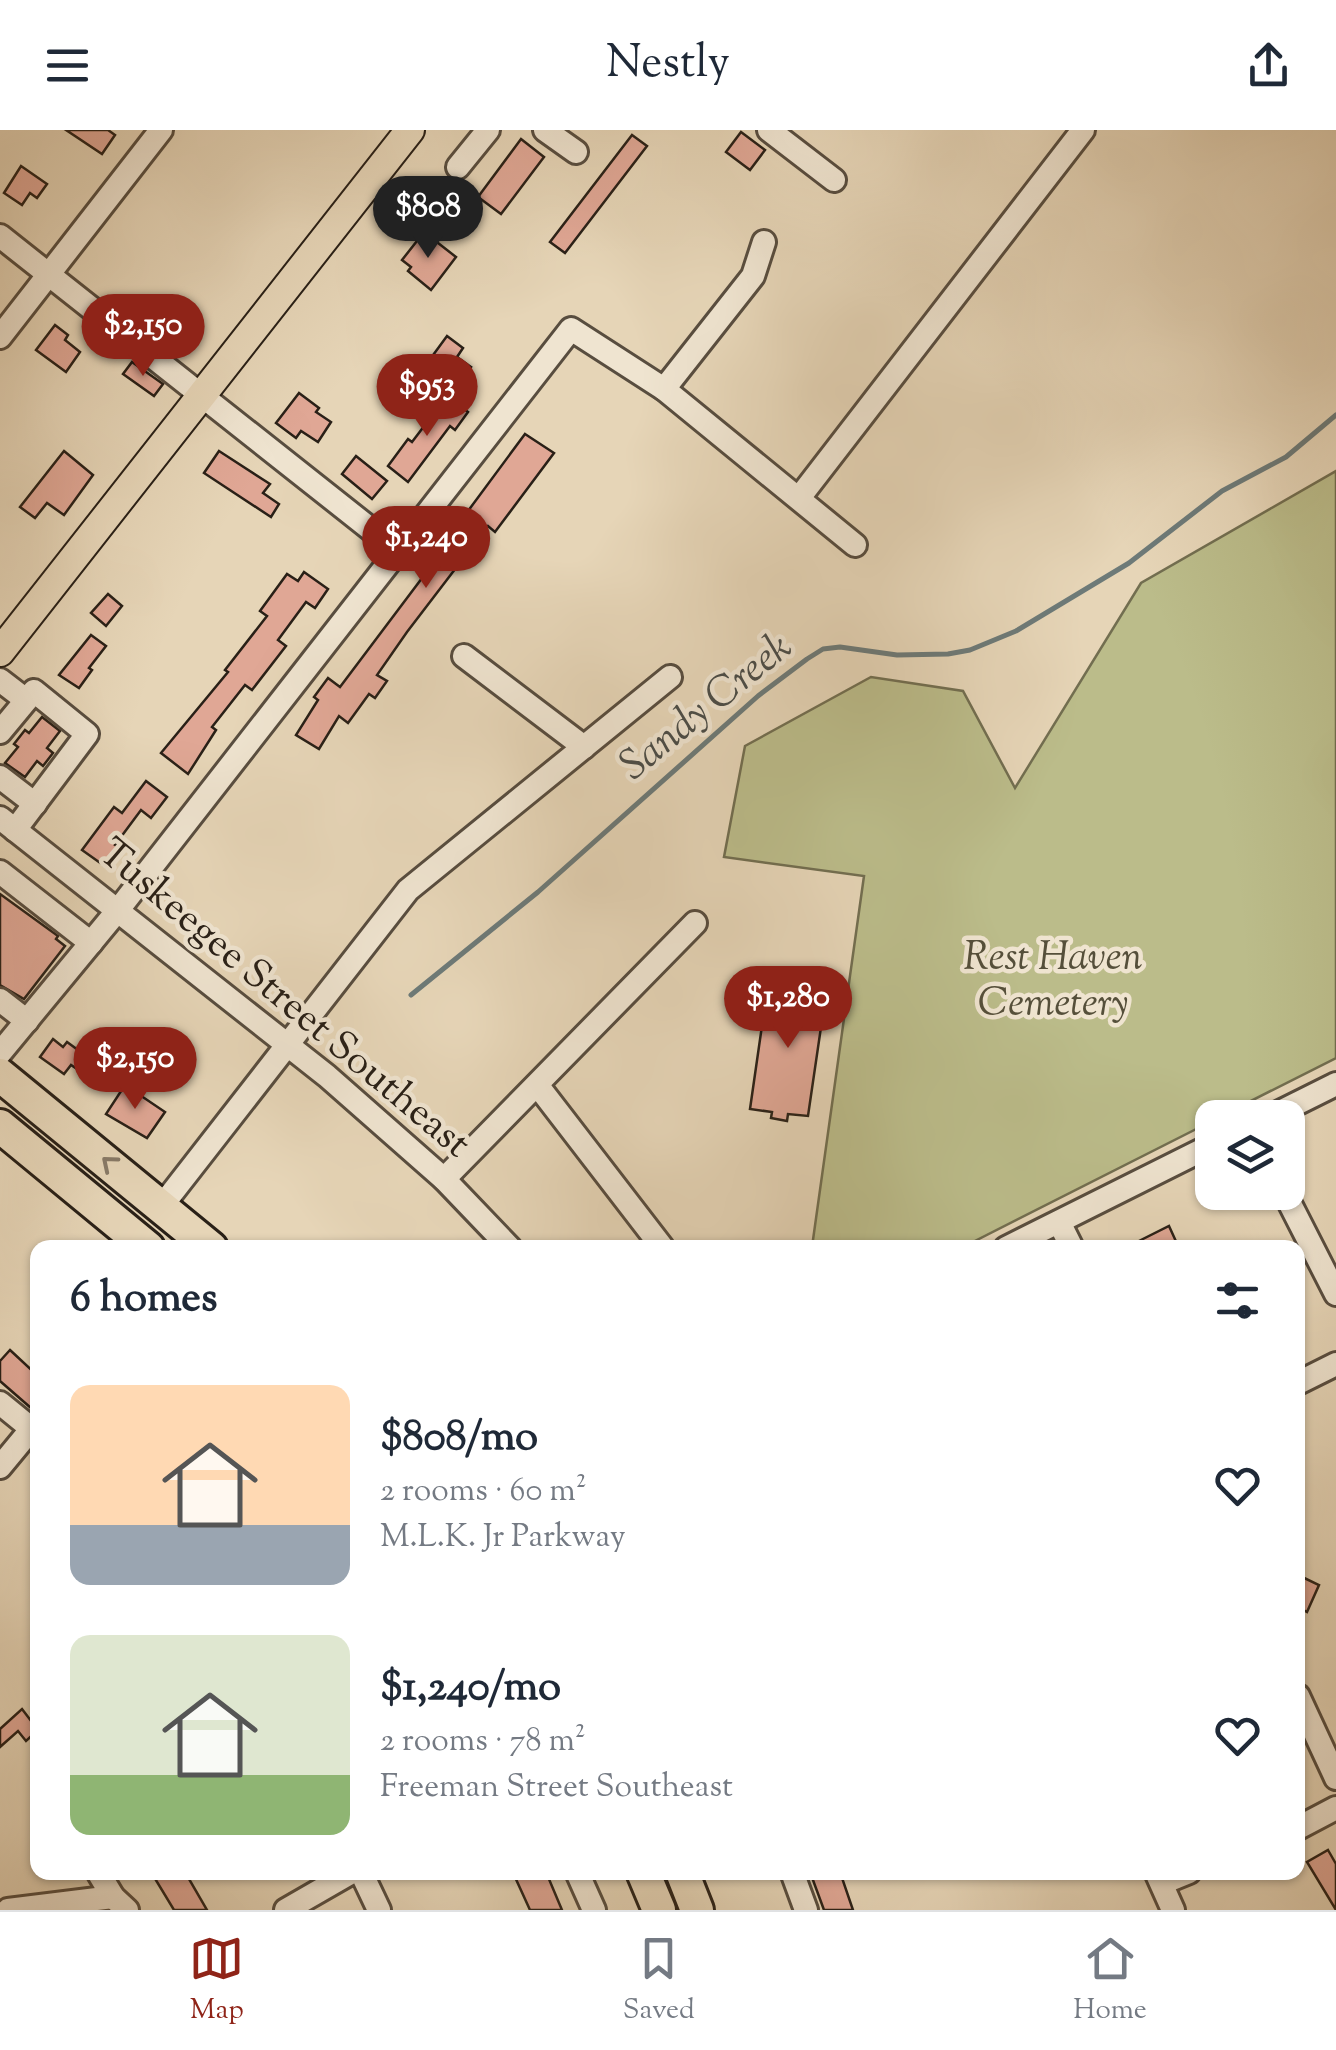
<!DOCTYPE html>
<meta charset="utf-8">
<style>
:root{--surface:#fff;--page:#f2f2f3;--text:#1f2937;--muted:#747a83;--line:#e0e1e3;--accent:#8f2418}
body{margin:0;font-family:"Sorts Mill Goudy",serif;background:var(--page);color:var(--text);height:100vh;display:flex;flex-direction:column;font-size:38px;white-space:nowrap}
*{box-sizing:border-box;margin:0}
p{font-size:32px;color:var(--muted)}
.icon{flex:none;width:55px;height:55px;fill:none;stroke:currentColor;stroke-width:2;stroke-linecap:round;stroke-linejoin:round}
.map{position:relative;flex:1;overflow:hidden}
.sheet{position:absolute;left:30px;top:1110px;width:1275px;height:640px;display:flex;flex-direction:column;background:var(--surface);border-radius:20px;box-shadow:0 2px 8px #0004}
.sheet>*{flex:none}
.buttons{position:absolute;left:1195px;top:970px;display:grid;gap:20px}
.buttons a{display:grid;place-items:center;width:110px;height:110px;border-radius:20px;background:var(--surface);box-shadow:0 2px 8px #0004;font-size:50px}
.price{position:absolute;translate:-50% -85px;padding:0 22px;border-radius:35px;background:var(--accent);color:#fff;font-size:32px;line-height:65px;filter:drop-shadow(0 2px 5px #0008)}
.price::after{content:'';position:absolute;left:50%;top:60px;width:30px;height:22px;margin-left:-15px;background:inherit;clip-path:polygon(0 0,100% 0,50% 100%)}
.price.on{background:#222;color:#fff}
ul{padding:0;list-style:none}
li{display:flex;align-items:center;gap:30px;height:250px;padding:0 40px}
li span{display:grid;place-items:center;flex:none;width:280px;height:200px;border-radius:20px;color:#555}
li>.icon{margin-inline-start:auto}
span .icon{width:120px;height:120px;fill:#fffc;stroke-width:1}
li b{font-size:42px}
h2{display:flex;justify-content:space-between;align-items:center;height:120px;padding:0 40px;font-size:42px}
header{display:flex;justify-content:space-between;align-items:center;height:130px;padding:0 40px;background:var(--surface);font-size:45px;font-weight:600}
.tabs{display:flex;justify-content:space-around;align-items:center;height:140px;border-top:2px solid var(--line);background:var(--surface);font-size:28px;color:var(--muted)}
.tabs a{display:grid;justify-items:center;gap:5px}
.tabs .on{color:var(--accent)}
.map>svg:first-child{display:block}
</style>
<header><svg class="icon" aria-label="menu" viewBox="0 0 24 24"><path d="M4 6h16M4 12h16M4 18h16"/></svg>Nestly<svg class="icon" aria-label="share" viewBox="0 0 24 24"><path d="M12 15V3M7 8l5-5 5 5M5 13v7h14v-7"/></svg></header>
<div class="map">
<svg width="1336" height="1780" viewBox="0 0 1336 1780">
<rect width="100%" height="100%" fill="#e6d5b7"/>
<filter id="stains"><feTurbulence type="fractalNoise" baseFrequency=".002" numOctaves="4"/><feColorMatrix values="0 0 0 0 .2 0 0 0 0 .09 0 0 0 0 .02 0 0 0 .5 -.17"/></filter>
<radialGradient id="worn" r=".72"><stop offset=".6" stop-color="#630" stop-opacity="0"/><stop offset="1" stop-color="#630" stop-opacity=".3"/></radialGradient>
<path fill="#bbbc8a" stroke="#726e50" stroke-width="2.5" d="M1336 341V928L1219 987 1212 988V991L963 1117H812L864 746 724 727 745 616 871 547 963 561 1015 658 1141 453Z"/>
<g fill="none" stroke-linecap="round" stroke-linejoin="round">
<path stroke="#6d7a78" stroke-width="5" d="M411 865 538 762 758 566 807 529 823 519 840 517 897 525 948 524 970 520 1016 501 1129 433 1222 361 1286 327 1336 285"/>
</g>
<g fill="#e0a795" stroke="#292017" stroke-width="2.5">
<path d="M66 0H108L115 5 102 24Z"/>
<path d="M741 2 765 20 750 40 726 22Z"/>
<path d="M632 5 647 16 565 123 550 112Z"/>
<path d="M521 9 544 27 501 84 478 67Z"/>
<path d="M21 36 47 54 37 68 30 63 22 75 4 63Z"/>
<path d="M424 102 456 127 431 160 408 141 411 137 402 130Z"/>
<path d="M166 183 179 192 175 198 188 207 176 226 150 206Z"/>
<path d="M55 195 68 205 65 210 80 222 66 242 36 220Z"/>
<path d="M447 206 463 218 457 227 471 237 458 254 428 232Z"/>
<path d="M132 232 163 254 154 266 123 244Z"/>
<path d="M299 263 319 278 316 282 331 292 318 312 301 301 296 308 276 293Z"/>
<path d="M447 266 468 282 455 300 450 296 408 352 388 336 408 309 412 312Z"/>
<path d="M525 304 554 323 495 402 488 396 407 502 377 545 387 551 375 568 369 564 348 593 339 586 319 619 296 605 318 570 314 567 328 548 340 557 471 383 468 381Z"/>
<path d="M64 321 93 345 64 385 47 373 35 388 20 377Z"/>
<path d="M219 321 270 354 263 363 279 374 271 387 204 343Z"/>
<path d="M356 326 387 351 372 369 342 344Z"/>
<path d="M304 442 328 459 315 478 306 472 278 510 286 516 252 560 245 555 212 597 216 600 188 644 161 623 228 542 225 540 267 486 260 481 287 444 298 451Z"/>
<path d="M108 464 122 476 106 496 91 483Z"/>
<path d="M91 505 106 516 89 538 92 540 79 558 59 545Z"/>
<path d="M42 587 60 601 47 618 53 623 43 636 37 631 25 647 5 633 18 617 14 614 25 600 29 603Z"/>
<path d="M146 651 167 667 151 688 141 680 115 715 120 718 106 737 82 720 114 677 122 683Z"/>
<path d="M0 764 58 806 56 809 65 816 24 869 0 855Z"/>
<path d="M768 854 826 863 808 986 788 984 787 991 771 988 772 982 750 979Z"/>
<path d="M53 909 63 917 67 912 89 928 80 941 71 935 64 944 40 927Z"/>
<path d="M125 955 165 982 147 1008 106 984Z"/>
<path d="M1169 1096 1179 1118H1125Z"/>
<path d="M10 1220 38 1246V1276L31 1278 0 1251V1231Z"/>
<path d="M1298 1445 1319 1455 1307 1482 1298 1477Z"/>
<path d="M22 1579 38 1600 26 1611 18 1601 0 1617V1599Z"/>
<path d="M1328 1720 1336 1734V1780L1307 1732Z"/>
<path d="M151 1742H185L207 1780H174Z"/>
<path d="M526 1742H546L562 1780H530L515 1747Z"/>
<path d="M810 1742H840L853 1780H824Z"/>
</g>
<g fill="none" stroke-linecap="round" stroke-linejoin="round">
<defs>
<g id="minor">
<path d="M545 0 576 22"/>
<path d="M769 0 834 50"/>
<path d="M458 37 488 0"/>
<path d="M0 106 397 420"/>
<path d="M0 207 161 0"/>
<path d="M664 259 753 146 764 112"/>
<path d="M799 368 1083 0"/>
<path d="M464 526 584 617"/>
<path d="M0 550 26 570"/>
<path d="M0 602 34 561 87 604 15 700"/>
<path d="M0 647 35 674"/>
<path d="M0 688 327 946 444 1049 510 1118"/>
<path d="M0 742 91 813"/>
<path d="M0 870 27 891"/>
<path d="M0 923 118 780 571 199 664 259 855 415"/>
<path d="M538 956 662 1117"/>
<path d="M1268 988 1336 954"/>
<path d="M444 1049 695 793"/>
<path d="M1284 1062 1336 1164"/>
<path d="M161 1077 408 760 670 547"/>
<path d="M1059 1092 1072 1118"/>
<path d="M1006 1118 1212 1015"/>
<path d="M1298 1253 1336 1234"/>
<path d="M0 1273 38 1304"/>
<path d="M0 1337 38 1291"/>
<path d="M1298 1566 1336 1648"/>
<path d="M1298 1698 1336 1678"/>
<path d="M98 1742 113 1767 127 1780"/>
<path d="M361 1742 379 1780"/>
<path d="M577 1742 594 1780"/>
<path d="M792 1742 806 1780"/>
<path d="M1156 1742 1173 1780"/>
<path d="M1162 1753 1189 1742"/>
<path d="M8 1780 113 1767"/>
<path d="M286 1780 352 1742"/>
</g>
<path id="major" d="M0 522 410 0"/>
<g id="highway">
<path d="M0 945 211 1118"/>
<path d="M0 996 148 1118"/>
<path d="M643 1742 659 1780"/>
<path d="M682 1742 697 1780"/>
</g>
</defs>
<use href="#minor" stroke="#584d3f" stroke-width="28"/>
<use href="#major" stroke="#292017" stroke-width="32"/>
<use href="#highway" stroke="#292017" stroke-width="38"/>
<use href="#minor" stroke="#efe4d0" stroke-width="22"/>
<use href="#major" stroke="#e6d5b7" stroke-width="28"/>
<use href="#highway" stroke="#e6d5b7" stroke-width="32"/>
</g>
<defs><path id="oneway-chevron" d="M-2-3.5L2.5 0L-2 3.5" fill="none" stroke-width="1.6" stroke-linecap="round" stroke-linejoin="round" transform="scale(2.5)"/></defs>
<use stroke="#887a67" href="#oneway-chevron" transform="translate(109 1033) rotate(-140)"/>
<g text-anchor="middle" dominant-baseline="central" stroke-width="9" stroke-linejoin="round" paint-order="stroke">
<g font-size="40" font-style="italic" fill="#554f3a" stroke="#efe4d0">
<text x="1053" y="829">Rest Haven<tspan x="1053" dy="46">Cemetery</tspan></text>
</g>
<g font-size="40" fill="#292017" stroke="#efe4d0">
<text transform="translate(283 870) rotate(40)">Tuskeegee Street Southeast</text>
</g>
<g font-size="42" font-style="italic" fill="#4b4d48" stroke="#efe4d0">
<text transform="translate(707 578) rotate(-39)">Sandy Creek</text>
</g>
</g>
<rect width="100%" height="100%" filter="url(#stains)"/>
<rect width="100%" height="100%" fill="url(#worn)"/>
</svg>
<div class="buttons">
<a><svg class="icon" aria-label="layers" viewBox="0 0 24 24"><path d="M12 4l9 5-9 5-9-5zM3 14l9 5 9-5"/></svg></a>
</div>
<b class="price on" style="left:428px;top:131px">$808</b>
<b class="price" style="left:143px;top:249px">$2,150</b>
<b class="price" style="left:427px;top:309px">$953</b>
<b class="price" style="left:426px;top:461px">$1,240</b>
<b class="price" style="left:788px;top:921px">$1,280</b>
<b class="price" style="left:135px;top:982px">$2,150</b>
<section class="sheet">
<h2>6 homes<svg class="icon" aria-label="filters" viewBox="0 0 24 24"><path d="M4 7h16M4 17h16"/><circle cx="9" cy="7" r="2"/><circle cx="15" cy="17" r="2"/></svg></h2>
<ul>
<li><span style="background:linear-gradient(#ffd9b3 70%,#9aa5b1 0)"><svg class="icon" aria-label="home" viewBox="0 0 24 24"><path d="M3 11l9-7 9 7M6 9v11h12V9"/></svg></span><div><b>$808/mo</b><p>2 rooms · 60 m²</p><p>M.L.K. Jr Parkway</p></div><svg class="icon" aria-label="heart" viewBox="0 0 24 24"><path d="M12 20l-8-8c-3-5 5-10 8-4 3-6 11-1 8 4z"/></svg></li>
<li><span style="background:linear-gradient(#dfe7d0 70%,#8fb573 0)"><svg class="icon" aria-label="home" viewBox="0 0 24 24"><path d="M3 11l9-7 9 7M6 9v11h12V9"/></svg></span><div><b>$1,240/mo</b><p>2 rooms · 78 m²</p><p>Freeman Street Southeast</p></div><svg class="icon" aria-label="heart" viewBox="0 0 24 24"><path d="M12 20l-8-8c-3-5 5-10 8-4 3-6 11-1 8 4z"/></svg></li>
</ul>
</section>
</div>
<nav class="tabs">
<a class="on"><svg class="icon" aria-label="map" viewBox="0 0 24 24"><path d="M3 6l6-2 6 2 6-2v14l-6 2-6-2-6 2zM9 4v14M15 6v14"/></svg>Map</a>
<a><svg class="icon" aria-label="saved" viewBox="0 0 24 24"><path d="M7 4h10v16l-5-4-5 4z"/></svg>Saved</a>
<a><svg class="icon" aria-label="home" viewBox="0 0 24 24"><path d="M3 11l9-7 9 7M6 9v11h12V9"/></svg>Home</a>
</nav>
